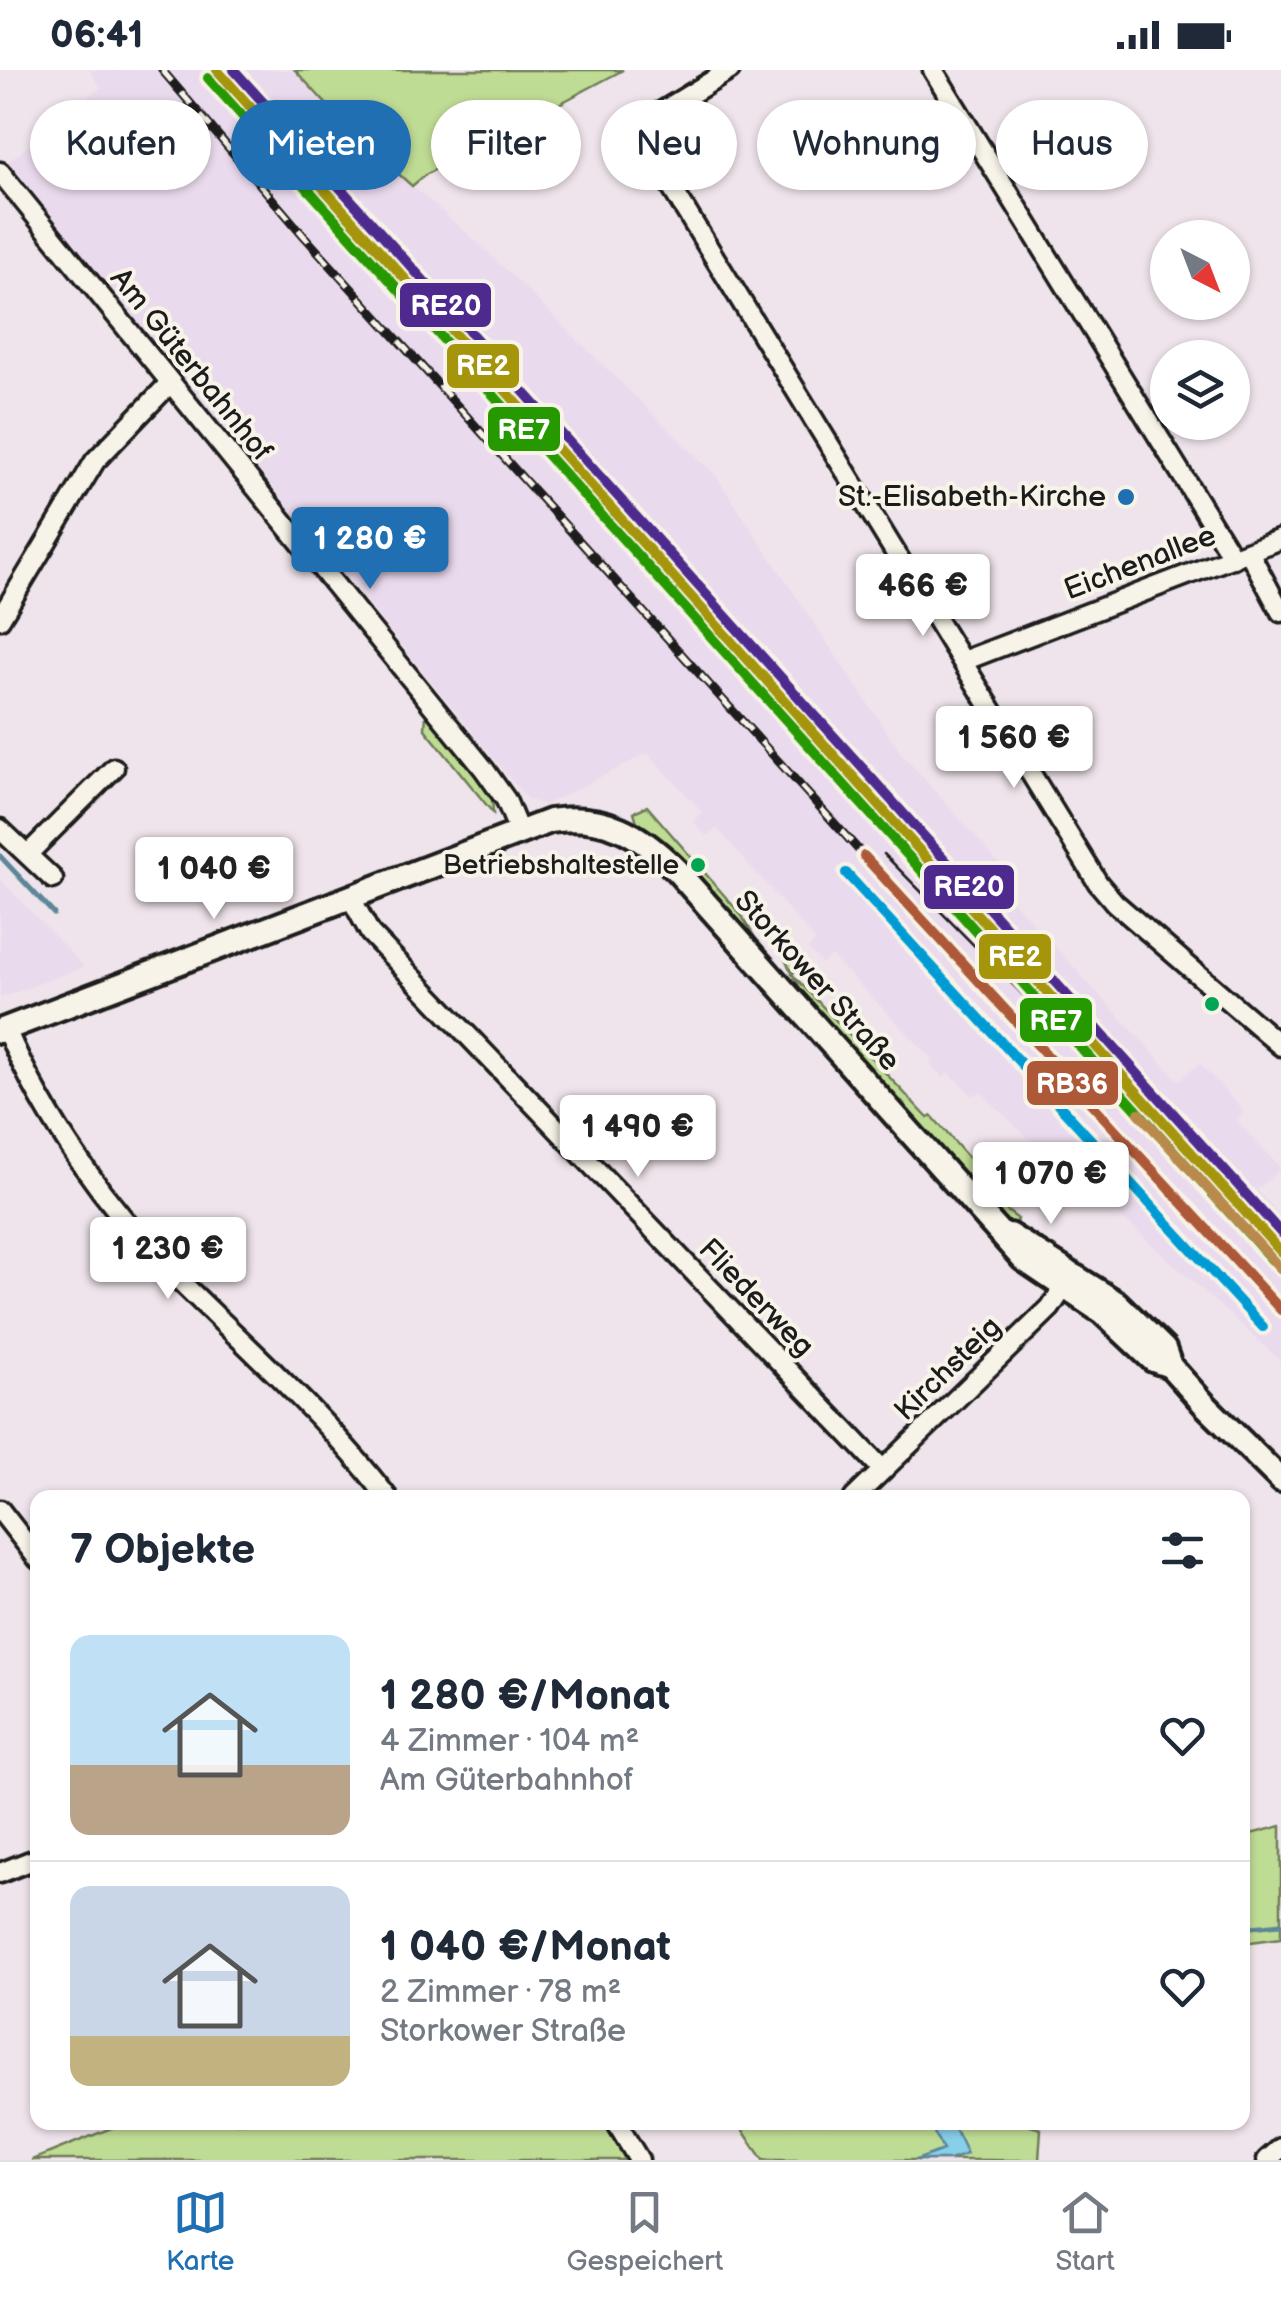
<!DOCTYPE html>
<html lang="de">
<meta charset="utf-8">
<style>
:root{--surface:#fff;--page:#f2f2f3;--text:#1f2937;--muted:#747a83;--line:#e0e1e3;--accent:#1f6fb2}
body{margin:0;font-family:"Balsamiq Sans",sans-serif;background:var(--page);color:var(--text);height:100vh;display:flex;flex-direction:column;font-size:38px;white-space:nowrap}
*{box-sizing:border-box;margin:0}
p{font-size:32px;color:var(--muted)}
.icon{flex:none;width:55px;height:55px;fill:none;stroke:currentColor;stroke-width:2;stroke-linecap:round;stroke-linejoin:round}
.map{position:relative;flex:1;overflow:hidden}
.panel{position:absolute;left:30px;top:1420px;width:1220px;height:640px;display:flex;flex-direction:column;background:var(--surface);border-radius:20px;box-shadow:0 2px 8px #0004}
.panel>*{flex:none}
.banner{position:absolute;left:30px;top:30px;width:1222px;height:90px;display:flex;gap:20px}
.needle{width:65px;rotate:138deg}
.controls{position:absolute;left:1150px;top:150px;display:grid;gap:20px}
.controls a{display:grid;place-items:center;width:100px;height:100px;border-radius:50%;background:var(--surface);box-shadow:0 2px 8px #0004;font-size:50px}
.price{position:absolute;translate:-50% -85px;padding:0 22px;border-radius:10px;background:#fff;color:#222;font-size:32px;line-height:65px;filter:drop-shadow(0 2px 5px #0008)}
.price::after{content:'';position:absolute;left:50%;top:60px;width:30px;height:22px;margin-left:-15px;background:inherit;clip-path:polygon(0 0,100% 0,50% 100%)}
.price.current{background:var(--accent);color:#fff}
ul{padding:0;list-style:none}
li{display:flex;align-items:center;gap:30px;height:250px;padding:0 40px}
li+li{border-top:2px solid var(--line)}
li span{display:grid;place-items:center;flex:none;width:280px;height:200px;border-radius:20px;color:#555}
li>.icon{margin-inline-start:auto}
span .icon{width:120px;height:120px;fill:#fffc;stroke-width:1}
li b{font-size:42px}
h2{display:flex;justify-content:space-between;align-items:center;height:120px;padding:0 40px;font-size:42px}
.pill{padding:0 35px;border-radius:45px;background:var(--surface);box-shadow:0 2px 8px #0004;font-size:35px;line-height:90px}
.pill.current{background:var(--accent);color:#fff}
.status{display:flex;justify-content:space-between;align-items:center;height:70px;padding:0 50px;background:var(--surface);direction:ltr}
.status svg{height:28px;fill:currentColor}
.tabs{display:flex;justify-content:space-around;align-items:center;height:140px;border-top:2px solid var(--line);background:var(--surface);font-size:28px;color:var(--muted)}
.tabs a{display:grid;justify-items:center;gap:5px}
.tabs .current{color:var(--accent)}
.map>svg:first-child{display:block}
</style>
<div class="status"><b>06:41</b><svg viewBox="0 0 49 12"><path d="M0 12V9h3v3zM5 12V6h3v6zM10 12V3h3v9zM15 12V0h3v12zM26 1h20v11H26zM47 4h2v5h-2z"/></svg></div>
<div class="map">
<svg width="1281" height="2090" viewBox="0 0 1281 2090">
<rect width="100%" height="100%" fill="#efe4eb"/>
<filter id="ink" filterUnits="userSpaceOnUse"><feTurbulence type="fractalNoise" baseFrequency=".01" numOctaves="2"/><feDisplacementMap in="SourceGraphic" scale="20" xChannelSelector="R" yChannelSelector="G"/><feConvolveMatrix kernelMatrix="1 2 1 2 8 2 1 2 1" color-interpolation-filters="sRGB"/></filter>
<g filter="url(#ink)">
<g fill="#eadaed">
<path d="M89 0H295L355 65 486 180 716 406 900 682 1008 803 997 814 1179 1011 1200 993 1244 1042 1236 1050 1281 1099 1257 1120 1281 1147V1291L1084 1113 1079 1117 980 1022 973 1026 949 1003 943 1008 930 994 934 990 831 886 822 894 808 879 816 871 717 758 706 766 693 751 702 742 648 683 545 735 527 729 8 92 101 17Z"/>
<path d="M0 809 84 897 0 928Z"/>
</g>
<g fill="#bfdc94" stroke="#6e7c58" stroke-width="2.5">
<path d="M295 0H623L425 105 412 116 355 65Z"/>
<path d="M426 645 492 726 493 743 425 659Z"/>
<path d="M647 736 742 846 767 888 638 755 634 742Z"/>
<path d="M776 872 800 896 792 904 928 1048 932 1046 1009 1135 1006 1140 1018 1149 1013 1157 991 1138 808 934Z"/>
<path d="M1281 1756V1868L1243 1873V1766Z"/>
<path d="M126 2052 607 2053 630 2090H32Z"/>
<path d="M738 2053H1020L1041 2059 1039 2090H763Z"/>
</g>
<path fill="#88cfea" stroke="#5d8798" stroke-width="2.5" d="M929 2053H952L967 2084 949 2090H916L943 2080Z"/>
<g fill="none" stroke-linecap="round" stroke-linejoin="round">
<g stroke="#5d8798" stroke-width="5">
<path d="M0 786 54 844"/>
<path d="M1242 1858 1281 1854"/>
</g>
<defs>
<g id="minor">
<path d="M730 0 635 58 1098 813 1115 833 1281 976"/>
<path d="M933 0 1233 488"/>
<path d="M0 102 484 699 506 730 519 762"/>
<path d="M1249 482 1281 542"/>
<path d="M0 549 95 391 170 313"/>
<path d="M963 591 1281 469"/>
<path d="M0 759 53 809"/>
<path d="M29 783 114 698"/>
<path d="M351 828 370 863 883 1400"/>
<path d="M6 959C45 1050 107 1138 177 1208 249 1279 326 1347 388 1428"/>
<path d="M854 1428 1050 1238 1070 1208"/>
<path d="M0 1440 38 1489"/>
<path d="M0 1803 38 1788"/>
<path d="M616 2052 639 2090"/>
<path d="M1267 2090 1281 2078"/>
</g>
<g id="secondary">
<path d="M0 961 550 751C605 743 639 763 677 801L1023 1189 1102 1242 1153 1290 1170 1296"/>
<path d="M1009 1165 1117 1233 1164 1279 1170 1296 1204 1334 1281 1410"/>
</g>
</defs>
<use href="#minor" stroke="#1c1c1c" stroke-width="25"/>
<use href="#secondary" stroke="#1c1c1c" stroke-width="30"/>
<use href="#minor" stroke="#f7f3e8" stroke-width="18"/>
<use href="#secondary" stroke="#f7f3e8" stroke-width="22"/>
<path stroke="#1c1c1c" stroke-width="2.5" d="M884 784 1139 1043"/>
<defs>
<path id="rail" d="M162 0 304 166 864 786"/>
</defs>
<use href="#rail" stroke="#1c1c1c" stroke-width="9"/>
<use href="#rail" stroke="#f7f3e8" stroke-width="5" stroke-dasharray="15" stroke-linecap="butt"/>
<defs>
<path id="rail-1" d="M217 0 1281 1182"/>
<path id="rail-2" d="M208 8 1272 1190"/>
<path id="rail-3" d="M234 0 1281 1163"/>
<path id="rail-4" d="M864 786 1281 1240"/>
<path id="rail-5" d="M846 803 1263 1257"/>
<path id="rail-6" d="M1139 1043 1281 1199"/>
</defs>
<use href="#rail-1" stroke="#f7f3e8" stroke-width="18"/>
<use href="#rail-2" stroke="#f7f3e8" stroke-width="18"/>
<use href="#rail-3" stroke="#f7f3e8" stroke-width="18"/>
<use href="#rail-4" stroke="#f7f3e8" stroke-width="18"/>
<use href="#rail-5" stroke="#f7f3e8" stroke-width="18"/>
<use href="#rail-6" stroke="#f7f3e8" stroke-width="18"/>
<use href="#rail-1" stroke="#a4950b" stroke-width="10"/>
<use href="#rail-2" stroke="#269900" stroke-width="10"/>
<use href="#rail-3" stroke="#4e2a8e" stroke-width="10"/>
<use href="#rail-4" stroke="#ad5937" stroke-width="10"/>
<use href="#rail-5" stroke="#009bd5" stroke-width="10"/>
<use href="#rail-6" stroke="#ba8a4d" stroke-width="10"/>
</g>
</g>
<circle fill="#1f6fb2" stroke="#f7f3e8" stroke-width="4" cx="1126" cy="427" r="10"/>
<g fill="#00a651" stroke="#f7f3e8" stroke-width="4">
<circle cx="698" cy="795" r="9"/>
<circle cx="1212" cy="934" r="9"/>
</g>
<g text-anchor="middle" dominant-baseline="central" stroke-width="8" stroke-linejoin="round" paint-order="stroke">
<g font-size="28" fill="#1c1c1c" stroke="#f7f3e8" text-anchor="end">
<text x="679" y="795">Betriebshaltestelle</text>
</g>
<g font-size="30" fill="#1c1c1c" stroke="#f7f3e8">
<text transform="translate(191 295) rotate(51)">Am Güterbahnhof</text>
<text transform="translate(1140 493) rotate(-21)">Eichenallee</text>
<text transform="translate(817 911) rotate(48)">Storkower Straße</text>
<text transform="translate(756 1228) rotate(46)">Fliederweg</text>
<text transform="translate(948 1299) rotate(-44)">Kirchsteig</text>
</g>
<g font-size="30" fill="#1c1c1c" stroke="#f7f3e8" text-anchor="end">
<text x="1106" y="427">St.-Elisabeth-Kirche</text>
</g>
</g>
<g stroke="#f7f3e8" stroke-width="4">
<rect x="398" y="211" width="95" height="48" rx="10" fill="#4e2a8e"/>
<rect x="445" y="272" width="76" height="48" rx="10" fill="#a4950b"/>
<rect x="486" y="335" width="76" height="48" rx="10" fill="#269900"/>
<rect x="922" y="793" width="94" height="48" rx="10" fill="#4e2a8e"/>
<rect x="977" y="862" width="76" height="49" rx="10" fill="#a4950b"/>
<rect x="1018" y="926" width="76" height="48" rx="10" fill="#269900"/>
<rect x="1025" y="989" width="95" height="48" rx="10" fill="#ad5937"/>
</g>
<g font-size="28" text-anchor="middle" font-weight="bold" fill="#fff">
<text x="446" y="245">RE20</text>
<text x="483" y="305">RE2</text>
<text x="524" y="369">RE7</text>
<text x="969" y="826">RE20</text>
<text x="1015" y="896">RE2</text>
<text x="1056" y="960">RE7</text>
<text x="1072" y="1023">RB36</text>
</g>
</svg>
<div class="controls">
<a><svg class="needle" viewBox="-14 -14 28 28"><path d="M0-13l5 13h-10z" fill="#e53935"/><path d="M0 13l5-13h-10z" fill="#747a83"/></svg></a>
<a><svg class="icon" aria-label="layers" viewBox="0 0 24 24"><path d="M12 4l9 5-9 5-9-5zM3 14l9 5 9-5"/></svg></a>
</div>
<b class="price current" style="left:370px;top:522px">1 280 €</b>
<b class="price" style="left:923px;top:569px">466 €</b>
<b class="price" style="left:1014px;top:721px">1 560 €</b>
<b class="price" style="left:214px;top:852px">1 040 €</b>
<b class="price" style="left:638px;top:1110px">1 490 €</b>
<b class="price" style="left:1051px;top:1157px">1 070 €</b>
<b class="price" style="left:168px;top:1232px">1 230 €</b>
<div class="banner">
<a class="pill">Kaufen</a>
<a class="pill current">Mieten</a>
<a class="pill">Filter</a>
<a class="pill">Neu</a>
<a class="pill">Wohnung</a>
<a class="pill">Haus</a>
</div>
<section class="panel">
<h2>7 Objekte<svg class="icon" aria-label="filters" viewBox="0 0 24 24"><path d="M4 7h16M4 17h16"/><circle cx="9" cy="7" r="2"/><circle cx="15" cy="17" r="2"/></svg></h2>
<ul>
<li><span style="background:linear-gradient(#bfe0f5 65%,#b9a48a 0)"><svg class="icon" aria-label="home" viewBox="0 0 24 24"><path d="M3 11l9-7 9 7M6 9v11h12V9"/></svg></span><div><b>1 280 €/Monat</b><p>4 Zimmer · 104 m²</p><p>Am Güterbahnhof</p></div><svg class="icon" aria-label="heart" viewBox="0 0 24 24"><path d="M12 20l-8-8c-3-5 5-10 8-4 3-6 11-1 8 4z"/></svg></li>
<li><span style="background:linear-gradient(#c9d6e8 75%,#c2b280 0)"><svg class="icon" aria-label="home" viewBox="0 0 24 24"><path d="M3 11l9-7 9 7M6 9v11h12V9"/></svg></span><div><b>1 040 €/Monat</b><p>2 Zimmer · 78 m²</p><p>Storkower Straße</p></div><svg class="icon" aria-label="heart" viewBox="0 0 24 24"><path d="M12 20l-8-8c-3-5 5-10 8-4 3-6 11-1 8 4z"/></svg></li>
</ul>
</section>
</div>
<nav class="tabs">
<a class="current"><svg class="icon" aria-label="map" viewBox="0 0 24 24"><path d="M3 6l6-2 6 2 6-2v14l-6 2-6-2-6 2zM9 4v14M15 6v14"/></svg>Karte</a>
<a><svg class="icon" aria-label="saved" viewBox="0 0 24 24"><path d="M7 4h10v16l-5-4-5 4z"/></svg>Gespeichert</a>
<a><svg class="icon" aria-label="home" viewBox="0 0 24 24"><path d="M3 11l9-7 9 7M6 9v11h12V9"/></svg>Start</a>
</nav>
